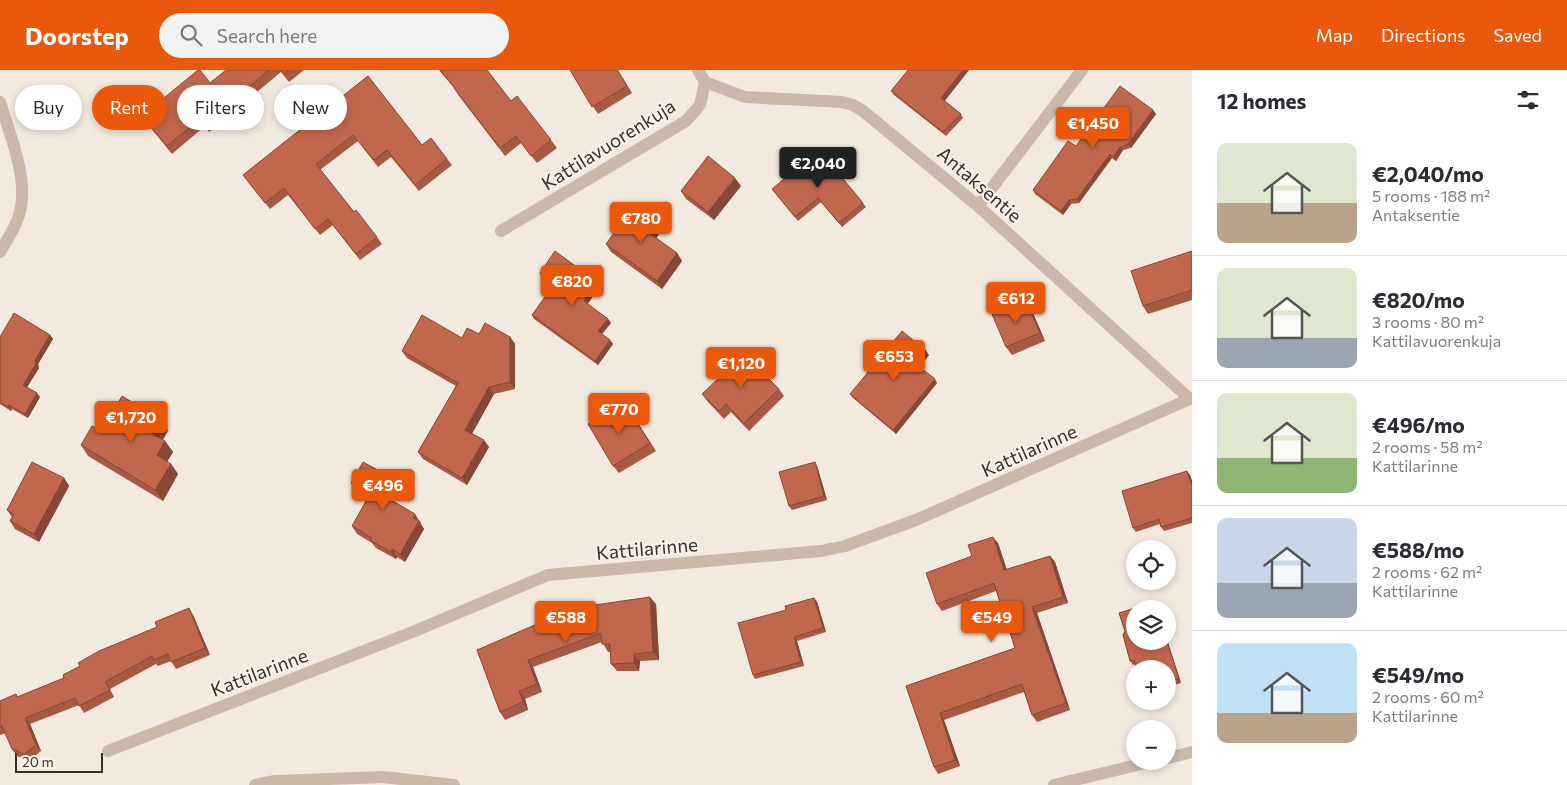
<!DOCTYPE html>
<meta charset="utf-8">
<style>
:root{--surface:#fff;--page:#f2f2f3;--text:#2b2b33;--muted:#7c7c81;--line:#e1e1e2;--accent:#ea580c}
body{margin:0;font-family:Commissioner,sans-serif;background:var(--page);color:var(--text);height:100vh;display:flex;flex-direction:column;font-size:19px;white-space:nowrap}
*{box-sizing:border-box;margin:0}
p{font-size:16px;color:var(--muted)}
.icon{flex:none;width:28px;height:28px;fill:none;stroke:currentColor;stroke-width:2;stroke-linecap:round;stroke-linejoin:round}
.map{position:relative;flex:1;overflow:hidden}
.details{display:flex;flex-direction:column;background:var(--surface);width:375px}
.details>*{flex:none}
.guide{position:absolute;left:15px;top:15px;width:475px;height:45px;display:flex;gap:10px}
.controls{position:absolute;left:1126px;top:470px;display:grid;gap:10px}
.controls a{display:grid;place-items:center;width:50px;height:50px;border-radius:50%;background:var(--surface);box-shadow:0 2px 8px #0003;font-size:25px}
.scale{position:absolute;left:15px;bottom:12px;width:88px;box-sizing:border-box;padding-left:5px;border:2px solid #382e2a;border-top:0;font-size:14px;line-height:18px;white-space:nowrap;color:#382e2a;-webkit-text-stroke:4px #faf3ec;paint-order:stroke}
.price{position:absolute;translate:-50% -42px;padding:0 11px;border-radius:5px;background:var(--accent);color:#fff;font-size:16px;line-height:32px;filter:drop-shadow(0 1px 2px #0008)}
.price::after{content:'';position:absolute;left:50%;top:30px;width:15px;height:11px;margin-left:-8px;background:inherit;clip-path:polygon(0 0,100% 0,50% 100%)}
.price.on{background:#222;color:#fff}
ul{padding:0;list-style:none}
li{display:flex;align-items:center;gap:15px;height:125px;padding:0 25px}
li+li{border-top:1px solid var(--line)}
li span{display:grid;place-items:center;flex:none;width:140px;height:100px;border-radius:10px;color:#555}
li>.icon{margin-inline-start:auto}
span .icon{width:60px;height:60px;fill:#fffc;stroke-width:1}
li b{font-size:21px}
h2{display:flex;justify-content:space-between;align-items:center;height:60px;padding:0 25px;font-size:21px}
.chip{padding:0 18px;border-radius:22px;background:var(--surface);box-shadow:0 2px 8px #0003;font-size:18px;line-height:45px}
.chip.on{background:var(--accent);color:#fff}
header{display:flex;align-items:center;gap:30px;box-sizing:border-box;height:70px;padding:0 25px;background:var(--accent);color:#fff}
header strong{font-size:24px}
nav{display:flex;gap:28px;margin-inline-start:auto;font-size:18px}
.search{width:350px;height:45px;background:var(--page);display:flex;align-items:center;gap:12px;box-sizing:border-box;padding:0 18px;border-radius:28px;color:var(--muted);font-size:19px}
main{display:flex;flex:1;min-height:0}
.map>svg:first-child{display:block}
</style>
<header>
<strong>Doorstep</strong>
<div class="search"><svg class="icon" aria-label="search" viewBox="0 0 24 24"><circle cx="10" cy="10" r="6"/><path d="M15 15l6 6"/></svg>Search here</div>
<nav><a>Map</a><a>Directions</a><a>Saved</a></nav>
</header>
<main>
<div class="map">
<svg width="1192" height="715" viewBox="0 0 1192 715">
<rect width="100%" height="100%" fill="#f2e9df"/>
<g fill="none" stroke-linecap="round" stroke-linejoin="round">
<g stroke="#cab9ab" stroke-width="12">
<path d="M705 12 745 27 842 32 853 35 863 41 978 136 1190 329"/>
<path d="M0 32C9 62 27 105 21 137 18 154 8 168 0 182"/>
<path d="M978 136 1082 0"/>
<path d="M501 161 686 51 700 35 705 12 698 0"/>
<path d="M108 681 415 561 548 505 821 481 845 476 916 450 1192 328"/>
<path d="M1168 688 1192 682"/>
<path d="M255 715 275 711 383 707 454 715"/>
<path d="M1054 715 1154 691"/>
</g>
</g>
<g fill="#a65943">
<path d="M226 0H304L289 12 281 2 209 62 205 56 172 84 146 52 140 45 164 28 210 13Z"/>
<path d="M439 0H487L511 31 551 70 557 78 537 93 521 73 505 86 459 26 454 18Z"/>
<path d="M570 0H618L632 23 598 44Z"/>
<path d="M969 0 944 31 961 44 963 48 946 66 894 25 891 21Z"/>
<path d="M368 6 422 75 447 89 452 95 419 121 391 87 378 97 358 71 320 100 354 142 377 167 382 174 360 190 333 155 320 165 288 125 270 139 243 105Z"/>
<path d="M1153 40 1156 44 1131 78 1123 80 1116 91 1112 88 1079 133 1071 134 1063 145 1035 124 1033 120 1076 76Z"/>
<path d="M741 116 714 150 686 129 681 121Z"/>
<path d="M772 119 863 133 866 137 842 157 821 132 798 151Z"/>
<path d="M657 152 662 160 656 168 677 183 682 191 662 219 611 182 606 174Z"/>
<path d="M1192 181V230L1148 244 1143 236Z"/>
<path d="M540 203 600 216 587 234 608 249 611 253 602 264 613 274 598 295 534 249 532 245 554 215 542 207Z"/>
<path d="M1015 234 1018 237 1027 234 1032 241 1045 271 1012 285 1006 277Z"/>
<path d="M479 264 510 267 515 274V319L494 324 472 364 489 377 467 415 423 389 418 382 456 316 407 288 402 281Z"/>
<path d="M50 265 53 269 38 294 39 298 27 317 40 327 28 348 12 339 11 341 0 334V267Z"/>
<path d="M929 285 919 297 937 313 896 364 853 328 850 324Z"/>
<path d="M779 319 784 326 749 361 731 342 724 349 708 332 702 324Z"/>
<path d="M625 342 628 347 632 344 656 381 619 403 613 396Z"/>
<path d="M161 350 168 360 163 370 165 371 173 382 167 392 171 394 178 404 163 431 88 386 81 375 102 361Z"/>
<path d="M817 396 827 430 792 440 789 436Z"/>
<path d="M1190 405 1192 411V453L1164 461 1161 457 1160 454 1136 462 1133 458Z"/>
<path d="M64 408 69 416 39 472 15 459 10 451 12 447 7 440Z"/>
<path d="M396 410 401 418 393 431 421 452 420 453 424 459 405 492 397 487 396 489 376 478 372 473 357 464 352 456 368 427 356 421 351 413Z"/>
<path d="M998 473 1007 500 1050 486 1055 492 1068 533 1037 543 1070 640 1037 652 1032 645 1024 622 944 650 960 696 938 704 934 697 906 616 1015 578 996 521 942 541 937 534 972 486Z"/>
<path d="M814 528 817 532 826 562 797 571 804 596 755 609 753 605 786 540Z"/>
<path d="M1154 532 1158 539H1135V571H1168V560L1170 562 1173 566 1168 573 1181 613 1168 617V599H1137L1136 594 1133 595 1130 591 1123 565 1125 561 1119 543Z"/>
<path d="M656 534 659 590 640 591 639 601H617L611 594 610 582H608L602 572 533 597 542 622 525 629 528 640 505 650 500 642 477 580Z"/>
<path d="M193 545 210 585 176 599 171 591 158 596 156 594 110 619 114 627 84 643 79 635 30 654 41 681 29 691 17 686 12 679 6 663 0 665V631L16 624 18 627 64 608Z"/>
</g>
<g fill="#874837">
<path d="M963 0H969L944 32 941 28Z"/>
<path d="M1153 40 1156 44 1131 78 1128 74Z"/>
<path d="M1120 77 1123 80 1116 91 1113 87Z"/>
<path d="M1110 84 1112 88 1079 133 1077 129Z"/>
<path d="M735 108 741 116 714 150 708 142Z"/>
<path d="M1069 130 1071 134 1063 145 1061 141Z"/>
<path d="M657 152 662 160 655 170 649 163Z"/>
<path d="M677 183 682 191 662 219 657 211Z"/>
<path d="M597 212 600 216 587 235 584 231Z"/>
<path d="M1027 234 1032 241 1045 271 1040 263Z"/>
<path d="M608 249 611 253 601 265 598 261Z"/>
<path d="M50 265 53 269 38 294 39 298 26 319 23 315 35 290Z"/>
<path d="M510 267 515 274V319L510 312Z"/>
<path d="M610 270 613 274 598 295 595 291Z"/>
<path d="M926 281 929 285 918 298 916 294Z"/>
<path d="M935 309 937 313 896 364 893 360Z"/>
<path d="M489 317 494 324 470 367 465 360Z"/>
<path d="M37 323 40 327 28 348 25 344Z"/>
<path d="M9 335 12 339 11 341 8 337Z"/>
<path d="M161 350 168 360 160 375 152 364Z"/>
<path d="M484 370 489 377 467 415 462 408Z"/>
<path d="M165 371 173 382 164 396 157 385Z"/>
<path d="M815 392 817 396 827 430 824 426Z"/>
<path d="M171 394 178 404 163 431 155 420Z"/>
<path d="M1187 401 1190 405 1192 411V416Z"/>
<path d="M64 408 69 416 39 472 34 464Z"/>
<path d="M396 410 401 418 391 435 386 427Z"/>
<path d="M415 444 424 459 405 492 400 484Z"/>
<path d="M993 467 998 473 1009 507 1004 500Z"/>
<path d="M392 479 397 487 396 489 391 482Z"/>
<path d="M1050 486 1055 492 1068 533 1063 527Z"/>
<path d="M650 527 656 534 659 590 653 582Z"/>
<path d="M814 528 817 532 826 562 823 558Z"/>
<path d="M1032 537 1037 543 1070 640 1066 633Z"/>
<path d="M189 538 193 545 210 585 205 578Z"/>
<path d="M1170 562 1173 566 1168 573 1181 613 1179 609 1167 571H1168V566Z"/>
<path d="M794 567 797 571 804 596 801 592Z"/>
<path d="M634 584 640 591 639 601 634 593Z"/>
<path d="M528 590 533 597 542 622 537 614Z"/>
<path d="M519 621 525 629 528 640 523 632Z"/>
<path d="M940 643 944 650 960 696 955 690Z"/>
<path d="M25 648 30 654 41 681 36 675Z"/>
</g>
<g fill="#c1674e" stroke="#874837">
<path d="M198 0H200L210 13 226 0H269L204 54 200 49 167 76 140 45 162 27 164 28Z"/>
<path d="M281 0H289L284 4Z"/>
<path d="M440 0H487L511 31 517 26 551 70 531 86 516 66 500 78 454 18H455Z"/>
<path d="M570 0H617L627 16 592 37Z"/>
<path d="M908 0H963L941 28 961 44 943 62 891 21Z"/>
<path d="M368 6 422 75 431 68 447 89 415 115 387 80 374 90 353 65 316 94 354 142 356 140 377 167 356 184 328 149 315 159 284 118 265 133 243 105Z"/>
<path d="M1120 16 1153 40 1128 74 1120 77 1113 87 1110 84 1077 129 1069 130 1061 141 1033 120 1068 71 1076 76Z"/>
<path d="M819 80 863 133 839 153 818 128 795 147 772 119Z"/>
<path d="M708 86 735 108 708 142 681 121Z"/>
<path d="M634 135 657 152 649 163 677 183 657 211 606 174Z"/>
<path d="M555 181 597 212 584 231 608 249 598 261 610 270 595 291 532 245 555 213 540 203Z"/>
<path d="M1192 181V220L1143 236 1131 201Z"/>
<path d="M1015 234 1017 238 1027 234 1040 263 1006 277 992 244Z"/>
<path d="M14 243 50 265 35 290 36 294 23 315 37 323 25 344 9 335 8 337 0 332V267Z"/>
<path d="M422 245 462 268 467 258 479 264 485 253 510 267V312L489 317 465 360 484 370 462 408 418 382 458 313 402 281Z"/>
<path d="M902 261 926 281 916 294 935 309 893 360 850 324Z"/>
<path d="M744 284 779 319 744 353 726 334 719 341 702 324Z"/>
<path d="M122 326 161 350 152 364 165 371 157 385 171 394 155 420 81 375 92 356 102 361Z"/>
<path d="M620 335 627 347 632 344 650 373 613 396 588 354Z"/>
<path d="M32 392 64 408 34 464 10 451 14 444 7 440Z"/>
<path d="M363 392 396 410 386 427 415 444 413 448 419 451 400 484 392 479 391 482 370 470 372 468 352 456 370 424 351 413Z"/>
<path d="M815 392 824 426 789 436 779 402Z"/>
<path d="M1187 401 1192 416V448L1161 457 1159 449 1133 458 1122 421Z"/>
<path d="M993 467 1004 500 1050 486 1063 527 1032 537 1066 633 1032 645 1022 614 940 643 955 690 934 697 906 616 1015 578 994 513 937 534 926 503 972 486 968 475Z"/>
<path d="M650 527 653 582 634 584V593L611 594 610 574H602L601 563 528 590 537 614 519 621 523 632 500 642 477 580 574 538Z"/>
<path d="M814 528 823 558 794 567 801 592 753 605 738 553 786 540 785 536Z"/>
<path d="M1154 532 1156 539H1135V571H1167L1179 609 1168 612V599H1137L1134 590 1130 591 1123 565 1125 561 1119 543Z"/>
<path d="M189 538 205 578 171 592 168 584 154 590 152 586 105 612 110 620 79 636 75 628 25 648 36 675 24 684 12 679 2 656 0 657V631L16 624 17 627 64 608 63 605 80 596 78 593 99 581 157 557 155 552Z"/>
<path d="M1168 560 1170 562 1168 566Z"/>
</g>
<g text-anchor="middle" dominant-baseline="central" stroke-width="4" stroke-linejoin="round" paint-order="stroke">
<g font-size="19" fill="#382e2a" stroke="#faf3ec">
<text transform="translate(608 74) rotate(-32)">Kattilavuorenkuja</text>
<text transform="translate(980 114) rotate(41)">Antaksentie</text>
<text transform="translate(1029 380) rotate(-24)">Kattilarinne</text>
<text transform="translate(647 478) rotate(-5)">Kattilarinne</text>
<text transform="translate(259 602) rotate(-21)">Kattilarinne</text>
</g>
</g>
</svg>
<div class="controls">
<a><svg class="icon" aria-label="locate" viewBox="0 0 24 24"><circle cx="12" cy="12" r="6"/><path d="M12 2v4M12 18v4M2 12h4M18 12h4"/></svg></a>
<a><svg class="icon" aria-label="layers" viewBox="0 0 24 24"><path d="M12 4l9 5-9 5-9-5zM3 14l9 5 9-5"/></svg></a>
<a>+</a>
<a>−</a>
</div>
<div class="scale">20 m</div>
<b class="price" style="left:1093px;top:79px">€1,450</b>
<b class="price on" style="left:818px;top:119px">€2,040</b>
<b class="price" style="left:641px;top:174px">€780</b>
<b class="price" style="left:572px;top:237px">€820</b>
<b class="price" style="left:1016px;top:254px">€612</b>
<b class="price" style="left:894px;top:312px">€653</b>
<b class="price" style="left:741px;top:319px">€1,120</b>
<b class="price" style="left:619px;top:365px">€770</b>
<b class="price" style="left:131px;top:373px">€1,720</b>
<b class="price" style="left:383px;top:441px">€496</b>
<b class="price" style="left:566px;top:573px">€588</b>
<b class="price" style="left:992px;top:573px">€549</b>
<div class="guide">
<a class="chip">Buy</a>
<a class="chip on">Rent</a>
<a class="chip">Filters</a>
<a class="chip">New</a>
</div>
</div>
<section class="details">
<h2>12 homes<svg class="icon" aria-label="filters" viewBox="0 0 24 24"><path d="M4 7h16M4 17h16"/><circle cx="9" cy="7" r="2"/><circle cx="15" cy="17" r="2"/></svg></h2>
<ul>
<li><span style="background:linear-gradient(#dfe7d0 60%,#b9a48a 0)"><svg class="icon" aria-label="home" viewBox="0 0 24 24"><path d="M3 11l9-7 9 7M6 9v11h12V9"/></svg></span><div><b>€2,040/mo</b><p>5 rooms · 188 m²</p><p>Antaksentie</p></div></li>
<li><span style="background:linear-gradient(#dfe7d0 70%,#9aa5b1 0)"><svg class="icon" aria-label="home" viewBox="0 0 24 24"><path d="M3 11l9-7 9 7M6 9v11h12V9"/></svg></span><div><b>€820/mo</b><p>3 rooms · 80 m²</p><p>Kattilavuorenkuja</p></div></li>
<li><span style="background:linear-gradient(#dfe7d0 65%,#8fb573 0)"><svg class="icon" aria-label="home" viewBox="0 0 24 24"><path d="M3 11l9-7 9 7M6 9v11h12V9"/></svg></span><div><b>€496/mo</b><p>2 rooms · 58 m²</p><p>Kattilarinne</p></div></li>
<li><span style="background:linear-gradient(#c9d6e8 65%,#9aa5b1 0)"><svg class="icon" aria-label="home" viewBox="0 0 24 24"><path d="M3 11l9-7 9 7M6 9v11h12V9"/></svg></span><div><b>€588/mo</b><p>2 rooms · 62 m²</p><p>Kattilarinne</p></div></li>
<li><span style="background:linear-gradient(#bfe0f5 70%,#b9a48a 0)"><svg class="icon" aria-label="home" viewBox="0 0 24 24"><path d="M3 11l9-7 9 7M6 9v11h12V9"/></svg></span><div><b>€549/mo</b><p>2 rooms · 60 m²</p><p>Kattilarinne</p></div></li>
</ul>
</section>
</main>
